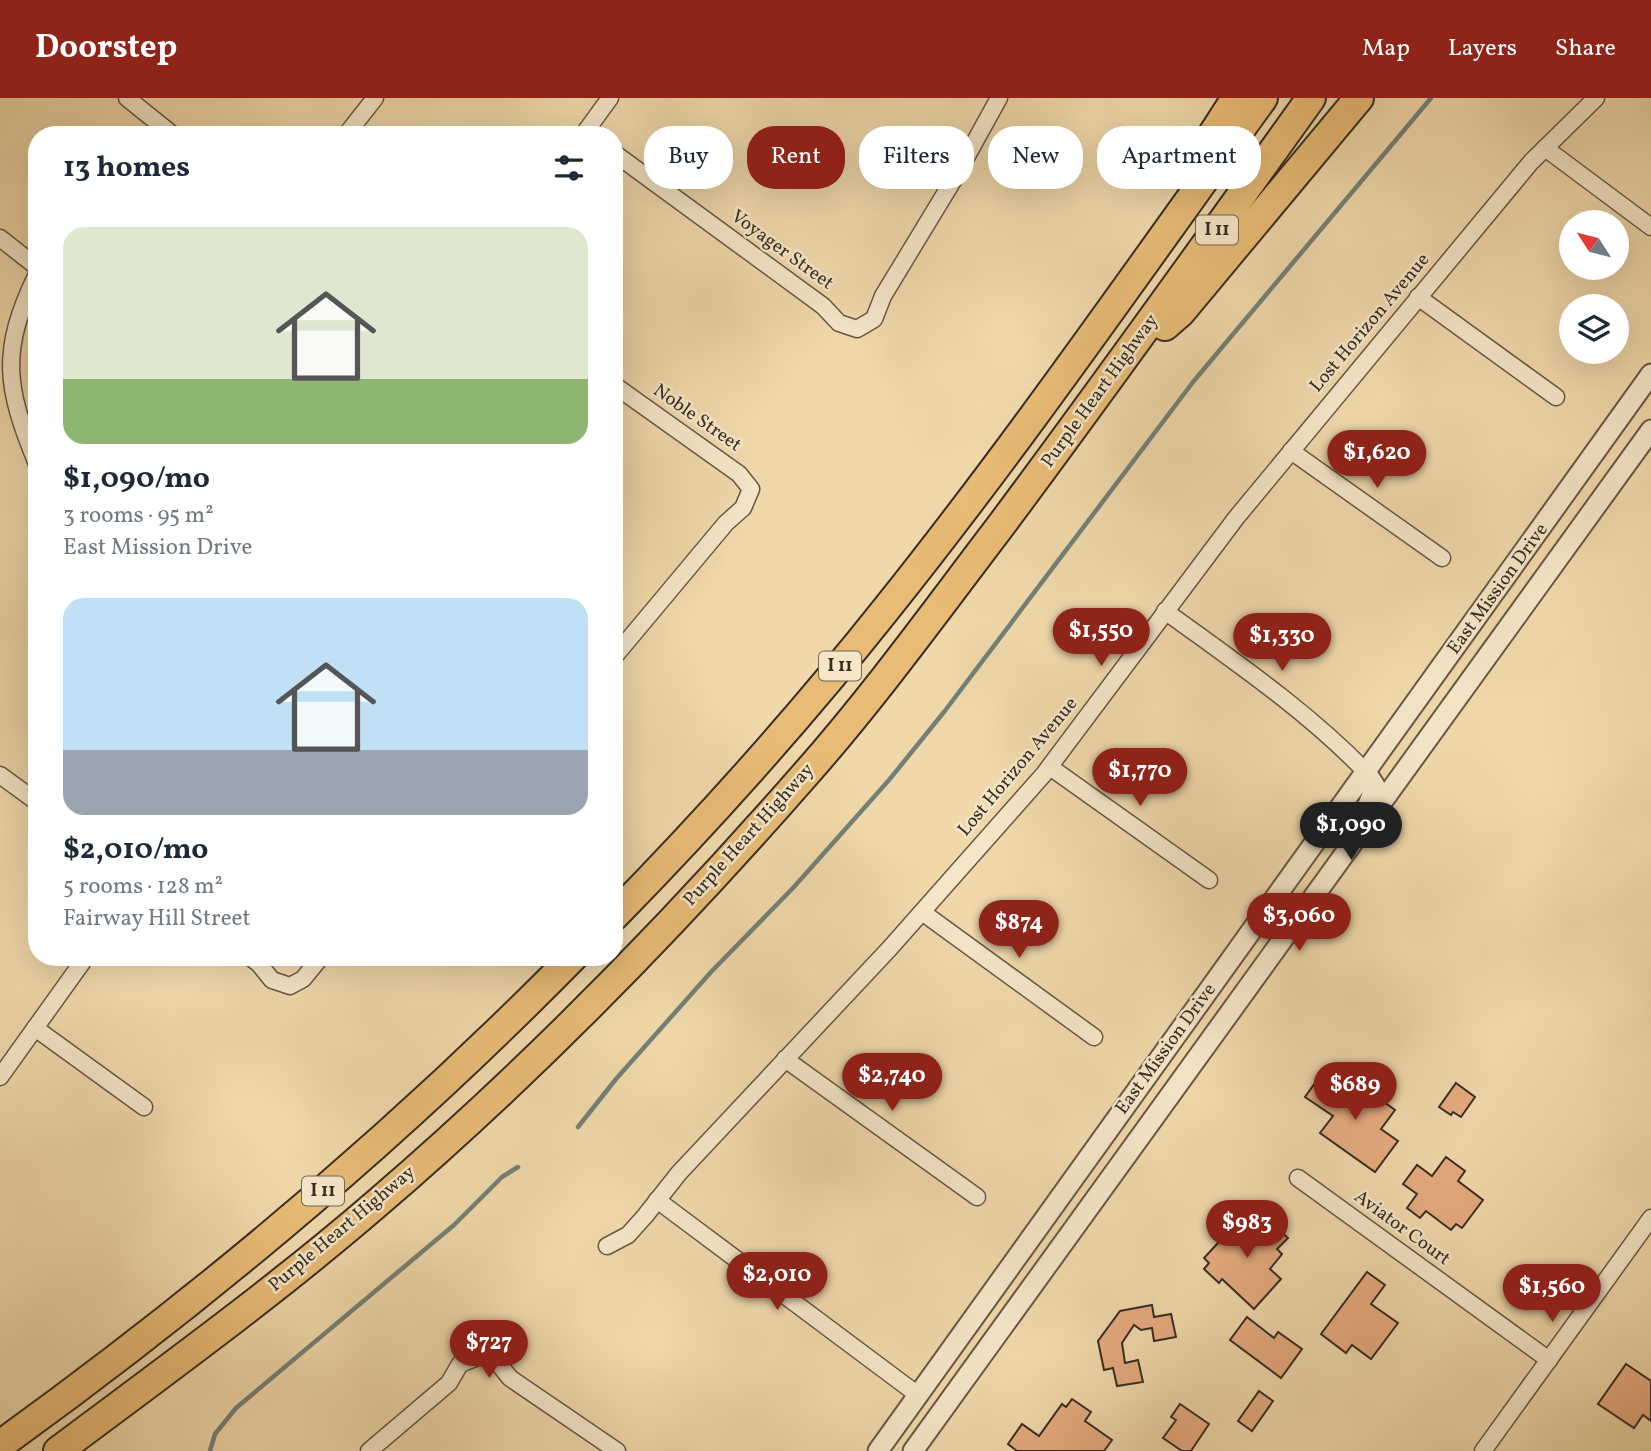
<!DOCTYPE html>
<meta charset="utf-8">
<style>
:root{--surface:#fff;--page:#f6f6f7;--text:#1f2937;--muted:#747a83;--accent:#8f2418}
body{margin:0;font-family:Vollkorn,serif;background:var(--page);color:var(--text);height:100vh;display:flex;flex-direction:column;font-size:26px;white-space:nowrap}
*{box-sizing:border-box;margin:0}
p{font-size:23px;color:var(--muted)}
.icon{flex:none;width:38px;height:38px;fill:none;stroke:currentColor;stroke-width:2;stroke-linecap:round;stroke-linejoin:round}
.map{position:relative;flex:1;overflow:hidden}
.panel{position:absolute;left:28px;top:28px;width:595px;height:840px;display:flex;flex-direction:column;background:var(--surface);border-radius:28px;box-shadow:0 7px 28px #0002}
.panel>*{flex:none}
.top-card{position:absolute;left:644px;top:28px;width:665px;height:63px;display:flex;gap:14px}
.needle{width:46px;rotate:306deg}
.fabs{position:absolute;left:1559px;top:112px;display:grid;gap:14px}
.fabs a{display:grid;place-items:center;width:70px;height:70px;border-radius:50%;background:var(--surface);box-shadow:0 7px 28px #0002;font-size:35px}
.price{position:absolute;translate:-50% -60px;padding:0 16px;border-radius:24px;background:var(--accent);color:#fff;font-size:23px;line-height:46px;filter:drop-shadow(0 2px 4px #0008)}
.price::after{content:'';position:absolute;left:50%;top:42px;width:21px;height:16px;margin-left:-10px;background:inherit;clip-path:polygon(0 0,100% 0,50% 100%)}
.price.active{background:#222;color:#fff}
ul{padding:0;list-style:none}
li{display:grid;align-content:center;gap:14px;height:371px;padding:0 35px}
li span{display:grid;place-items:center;height:217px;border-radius:21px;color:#555}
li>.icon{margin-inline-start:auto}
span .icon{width:126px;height:126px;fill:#fffc;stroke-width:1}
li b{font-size:30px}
h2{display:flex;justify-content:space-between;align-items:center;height:84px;padding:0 35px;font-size:30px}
.pill{padding:0 24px;border-radius:28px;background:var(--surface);box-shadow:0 7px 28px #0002;font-size:24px;line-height:63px}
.pill.active{background:var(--accent);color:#fff}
header{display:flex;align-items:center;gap:42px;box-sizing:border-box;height:98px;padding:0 35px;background:var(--accent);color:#fff}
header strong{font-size:33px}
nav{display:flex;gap:38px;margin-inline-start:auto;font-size:24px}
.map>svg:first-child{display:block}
</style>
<header>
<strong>Doorstep</strong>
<nav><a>Map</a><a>Layers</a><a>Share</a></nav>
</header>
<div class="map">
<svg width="1651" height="1353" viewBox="0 0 1651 1353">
<rect width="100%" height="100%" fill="#f0d8ab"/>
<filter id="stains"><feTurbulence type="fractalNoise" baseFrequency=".00286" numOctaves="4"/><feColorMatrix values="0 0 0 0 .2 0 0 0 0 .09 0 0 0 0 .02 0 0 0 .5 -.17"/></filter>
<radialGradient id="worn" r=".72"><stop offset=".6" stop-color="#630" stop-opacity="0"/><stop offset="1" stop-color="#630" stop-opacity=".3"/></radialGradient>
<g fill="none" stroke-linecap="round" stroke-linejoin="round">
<g stroke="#738077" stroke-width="4.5">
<path d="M578 1029 616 981 711 874 793 790 889 682 944 614 1193 284 1431 0"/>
<path d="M210 1353 215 1336 236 1310 454 1127 502 1079 518 1069"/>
</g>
</g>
<g fill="#e6ab80" stroke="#362d22" stroke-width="2">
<path d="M1320 978 1347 997 1353 990 1365 998 1369 993 1395 1012 1381 1031 1398 1043 1375 1074 1320 1035 1333 1018 1305 999Z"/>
<path d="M1456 985 1475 999 1461 1019 1453 1014 1451 1017 1439 1009Z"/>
<path d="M1446 1059 1465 1073 1458 1083 1483 1102 1462 1130 1456 1126 1451 1132 1426 1113 1420 1120 1407 1110 1417 1096 1403 1086 1417 1067 1432 1078Z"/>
<path d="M1243 1118 1255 1129 1259 1125 1265 1130 1270 1124 1288 1140 1277 1151 1282 1156 1270 1171 1281 1181 1254 1211 1222 1181 1219 1185 1204 1171 1209 1165 1204 1160Z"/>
<path d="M1367 1174 1385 1187 1371 1206 1398 1225 1371 1261 1352 1247 1346 1255 1321 1236Z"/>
<path d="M1152 1207 1154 1219 1171 1216 1176 1239 1154 1243 1152 1230 1141 1232 1134 1227 1122 1245 1125 1265 1138 1262 1143 1284 1117 1288 1113 1270 1104 1272 1098 1243 1120 1213Z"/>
<path d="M1247 1219 1274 1240 1278 1234 1302 1251 1281 1280 1230 1242Z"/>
<path d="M1626 1266 1651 1283V1323L1643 1317 1634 1330 1598 1306Z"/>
<path d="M1259 1293 1273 1303 1252 1333 1238 1323Z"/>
<path d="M1072 1301 1091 1314 1085 1323 1112 1342 1104 1353H1017L1008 1346 1022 1326 1039 1338 1062 1306 1066 1309Z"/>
<path d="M1180 1306 1209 1326 1191 1353H1182L1163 1340 1176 1322 1171 1319Z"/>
</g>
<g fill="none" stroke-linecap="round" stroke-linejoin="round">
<defs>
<g id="minor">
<path d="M127 0 173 37"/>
<path d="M346 37 375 0"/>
<path d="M583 37 610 0"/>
<path d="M1545 50 1651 129"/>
<path d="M614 55 823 208 839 225 857 231 874 221 883 198 957 76 999 0"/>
<path d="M0 140 37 169"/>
<path d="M37 176C0 253 5 288 37 366"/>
<path d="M1418 199 1556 299"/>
<path d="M614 287 739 376 751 391 743 410 726 425 614 559"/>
<path d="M1291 353 1442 460"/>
<path d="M1165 513C1235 564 1306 612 1366 674"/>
<path d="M1050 669 1209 782"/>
<path d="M0 677 37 704"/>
<path d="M922 814 1094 939"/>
<path d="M250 859 259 866 272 882 290 888 303 881 321 859"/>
<path d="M35 930 144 1009"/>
<path d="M785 961 977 1099"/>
<path d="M0 979 86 859"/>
<path d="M1298 1080 1549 1262"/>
<path d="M657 1102 918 1297"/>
<path d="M607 1148 628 1137 645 1118 679 1075 890 850 1044 676 1236 420 1531 64 1596 0"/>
<path d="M369 1353 449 1285 460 1266 480 1258 498 1265 510 1280 617 1353"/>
<path d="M1483 1353 1651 1120"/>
</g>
<g id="tertiary">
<path d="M1358 720 1368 707 1375 688 1366 674"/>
<path d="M878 1353 1651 276"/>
<path d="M913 1353 1651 332"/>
</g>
<g id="motorway">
<path d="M1198 59 1236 0"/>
<path d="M1165 228 1180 215 1359 0"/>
<path d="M614 818C710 720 802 617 887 510 1019 345 1139 171 1263 0"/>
<path d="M0 1347C204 1200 397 1038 573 859"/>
<path d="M58 1353C165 1273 274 1194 375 1107 528 976 670 831 803 679 873 600 935 514 999 430 1105 288 1208 144 1311 0"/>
</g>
</defs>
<use href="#minor" stroke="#645844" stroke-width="19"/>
<use href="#tertiary" stroke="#645844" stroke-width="23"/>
<use href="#motorway" stroke="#362d22" stroke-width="32"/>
<use href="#minor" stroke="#f5e6c8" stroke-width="16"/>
<use href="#tertiary" stroke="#f5e6c8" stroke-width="19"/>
<use href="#motorway" stroke="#e8bc76" stroke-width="28"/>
</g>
<g text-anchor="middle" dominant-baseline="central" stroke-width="5" stroke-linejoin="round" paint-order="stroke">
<g fill="#f5e6c8" stroke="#6f6454" stroke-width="2">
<rect x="1196" y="117.5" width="42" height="29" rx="5"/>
<rect x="819" y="553.5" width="42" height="29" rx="5"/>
<rect x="302" y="1078.5" width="42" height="29" rx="5"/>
</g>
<g font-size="18" font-weight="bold" fill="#362d22">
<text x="1217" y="132">I 11</text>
<text x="840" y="568">I 11</text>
<text x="323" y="1093">I 11</text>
</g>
<g font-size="19" fill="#362d22" stroke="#f5e6c8">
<text transform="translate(782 152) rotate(36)">Voyager Street</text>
<text transform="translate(1370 225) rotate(-50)">Lost Horizon Avenue</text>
<text transform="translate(1100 293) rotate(-54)">Purple Heart Highway</text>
<text transform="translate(697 320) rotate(35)">Noble Street</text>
<text transform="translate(1498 491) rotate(-54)">East Mission Drive</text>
<text transform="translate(1018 669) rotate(-50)">Lost Horizon Avenue</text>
<text transform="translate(749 737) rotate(-48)">Purple Heart Highway</text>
<text transform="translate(1166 951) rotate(-54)">East Mission Drive</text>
<text transform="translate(1402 1130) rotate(36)">Aviator Court</text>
<text transform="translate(342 1131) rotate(-40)">Purple Heart Highway</text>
</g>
</g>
<rect width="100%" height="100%" filter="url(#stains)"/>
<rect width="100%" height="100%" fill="url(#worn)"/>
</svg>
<div class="fabs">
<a><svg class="needle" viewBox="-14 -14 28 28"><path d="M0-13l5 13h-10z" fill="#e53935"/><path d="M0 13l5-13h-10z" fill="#747a83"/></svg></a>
<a><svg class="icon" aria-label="layers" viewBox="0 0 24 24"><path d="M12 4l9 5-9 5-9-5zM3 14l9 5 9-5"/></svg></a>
</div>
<b class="price" style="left:1377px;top:392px">$1,620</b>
<b class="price" style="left:1101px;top:570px">$1,550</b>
<b class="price" style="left:1282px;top:575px">$1,330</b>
<b class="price" style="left:1140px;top:710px">$1,770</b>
<b class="price active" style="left:1351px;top:764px">$1,090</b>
<b class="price" style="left:1299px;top:855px">$3,060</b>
<b class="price" style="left:1019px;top:862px">$874</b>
<b class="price" style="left:892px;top:1015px">$2,740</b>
<b class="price" style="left:1355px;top:1024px">$689</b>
<b class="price" style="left:1247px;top:1162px">$983</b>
<b class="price" style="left:777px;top:1214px">$2,010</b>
<b class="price" style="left:1552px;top:1226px">$1,560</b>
<b class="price" style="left:489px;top:1282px">$727</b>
<div class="top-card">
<a class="pill">Buy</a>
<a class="pill active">Rent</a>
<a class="pill">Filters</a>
<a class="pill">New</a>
<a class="pill">Apartment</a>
</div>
<section class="panel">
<h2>13 homes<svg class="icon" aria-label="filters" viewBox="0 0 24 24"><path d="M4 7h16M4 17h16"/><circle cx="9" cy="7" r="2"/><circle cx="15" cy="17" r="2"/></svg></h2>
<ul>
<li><span style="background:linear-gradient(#dfe7d0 70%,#8fb573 0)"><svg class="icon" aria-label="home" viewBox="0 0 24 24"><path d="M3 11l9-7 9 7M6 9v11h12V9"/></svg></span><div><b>$1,090/mo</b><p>3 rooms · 95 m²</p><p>East Mission Drive</p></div></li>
<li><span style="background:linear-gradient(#bfe0f5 70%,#9aa5b1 0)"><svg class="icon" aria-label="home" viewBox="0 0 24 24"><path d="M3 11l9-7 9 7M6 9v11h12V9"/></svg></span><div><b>$2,010/mo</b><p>5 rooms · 128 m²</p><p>Fairway Hill Street</p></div></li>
</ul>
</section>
</div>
